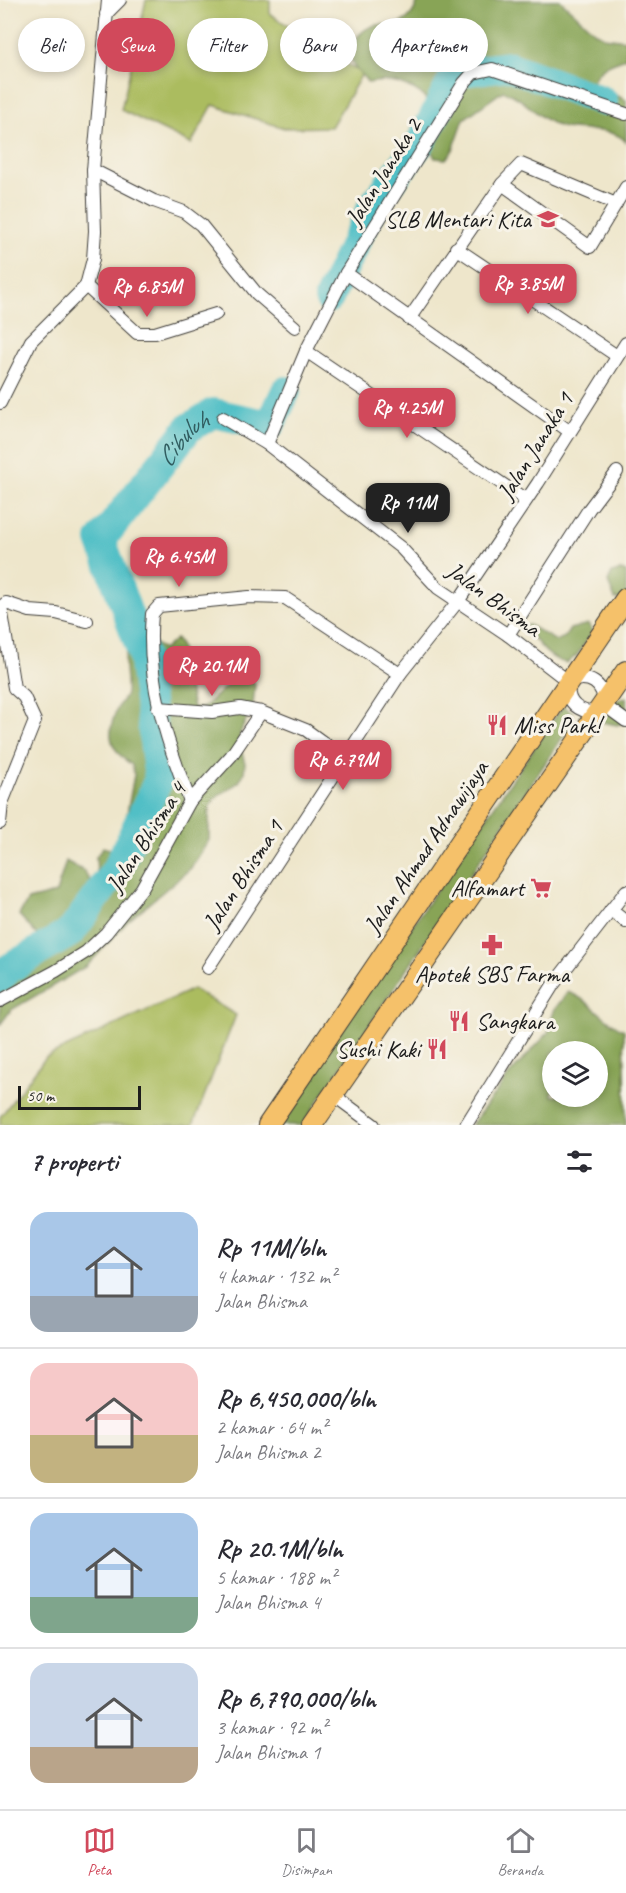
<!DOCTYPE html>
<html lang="id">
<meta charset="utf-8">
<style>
:root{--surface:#fff;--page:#f7f7f7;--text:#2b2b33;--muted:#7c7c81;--line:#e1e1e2;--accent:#d1495b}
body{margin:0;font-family:Caveat,sans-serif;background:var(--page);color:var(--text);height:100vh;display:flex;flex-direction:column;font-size:22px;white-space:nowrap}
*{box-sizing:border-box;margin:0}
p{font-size:20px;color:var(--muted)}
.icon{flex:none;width:33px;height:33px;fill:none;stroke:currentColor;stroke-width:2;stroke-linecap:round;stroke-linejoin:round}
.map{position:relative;height:1125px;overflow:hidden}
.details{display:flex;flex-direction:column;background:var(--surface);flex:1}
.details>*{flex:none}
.guide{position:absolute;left:18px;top:18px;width:591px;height:54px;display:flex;gap:12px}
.fabs{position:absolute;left:542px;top:1041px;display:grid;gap:12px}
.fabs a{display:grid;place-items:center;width:66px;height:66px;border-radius:50%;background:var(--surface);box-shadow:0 3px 9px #0003;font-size:30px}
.scale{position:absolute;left:18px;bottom:15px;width:123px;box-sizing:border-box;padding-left:6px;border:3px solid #1c1c1c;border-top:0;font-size:16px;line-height:21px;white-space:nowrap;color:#1c1c1c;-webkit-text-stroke:4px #f7f3e8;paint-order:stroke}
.price{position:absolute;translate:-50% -51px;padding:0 14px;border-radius:12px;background:var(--accent);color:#fff;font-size:20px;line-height:39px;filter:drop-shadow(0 2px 3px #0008)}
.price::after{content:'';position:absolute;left:50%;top:36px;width:18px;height:14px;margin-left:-9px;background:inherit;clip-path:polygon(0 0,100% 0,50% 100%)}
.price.current{background:#222;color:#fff}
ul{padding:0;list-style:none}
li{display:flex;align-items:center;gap:18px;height:150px;padding:0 30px}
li+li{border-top:2px solid var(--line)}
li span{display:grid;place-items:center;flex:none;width:168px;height:120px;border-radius:18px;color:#555}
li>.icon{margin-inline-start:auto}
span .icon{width:72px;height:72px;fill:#fffc;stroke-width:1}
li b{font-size:26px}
h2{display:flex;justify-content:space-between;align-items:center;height:72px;padding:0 30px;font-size:26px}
.tag{padding:0 21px;border-radius:27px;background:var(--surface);box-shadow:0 3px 9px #0003;font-size:21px;line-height:54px}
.tag.current{background:var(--accent);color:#fff}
.tabs{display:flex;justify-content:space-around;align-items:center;height:84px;border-top:2px solid var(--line);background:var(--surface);font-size:16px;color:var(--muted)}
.tabs a{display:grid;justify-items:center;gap:3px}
.tabs .current{color:var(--accent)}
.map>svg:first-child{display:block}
</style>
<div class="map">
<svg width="626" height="1125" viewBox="0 0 626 1125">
<rect width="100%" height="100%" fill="#f7f3e8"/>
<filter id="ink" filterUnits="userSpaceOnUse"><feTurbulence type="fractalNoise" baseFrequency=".0167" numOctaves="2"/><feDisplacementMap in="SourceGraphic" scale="12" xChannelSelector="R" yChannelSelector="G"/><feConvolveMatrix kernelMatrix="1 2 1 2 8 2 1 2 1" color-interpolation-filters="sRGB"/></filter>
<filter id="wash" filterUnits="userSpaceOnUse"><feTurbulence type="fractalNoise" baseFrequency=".008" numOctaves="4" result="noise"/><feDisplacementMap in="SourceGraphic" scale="24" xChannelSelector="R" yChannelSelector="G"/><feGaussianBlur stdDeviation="1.35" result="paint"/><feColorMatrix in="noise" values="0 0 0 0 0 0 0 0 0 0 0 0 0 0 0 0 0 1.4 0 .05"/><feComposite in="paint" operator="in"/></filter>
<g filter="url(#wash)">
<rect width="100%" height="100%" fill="#eee6cb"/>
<g fill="#abbc5f" stroke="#646c3e" stroke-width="1.5">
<path d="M146 0H270V14L362 74 331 127 284 128 213 105 191 144 121 110Z"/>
<path d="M193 989 236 1015 193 1125H0V1117L46 1057Z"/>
</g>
<g fill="#88a456" stroke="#526039" stroke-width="1.5" fill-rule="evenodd">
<path d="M418 0H560L595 32 604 37 626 40V58C611 63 601 66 593 80L595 85 626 100V142C613 126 582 133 561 127 538 120 526 98 503 91L464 119 453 150 446 159 435 158C418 130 448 100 406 86 394 81 381 80 368 83 365 78 359 73 356 69 343 51 358 28 377 25 383 24 391 26 397 24 408 21 415 11 418 0Z"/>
<path d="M621 570 626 572V599H615L608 582 612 573Z"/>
<path d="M588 624 593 631 577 655 567 663C547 660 536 640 524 626L529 625 556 641 565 637 570 629Z"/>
<path d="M143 634 163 650 176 639 181 647 193 708H202C218 696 227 680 248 676L255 684 253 706 240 733 239 744 245 763 244 773 239 782 214 799 209 810V840L191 868 127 922 87 966 11 1010 0 1025V978L9 973 28 974 46 954 39 946 36 934 19 915 28 900 56 893 66 861 84 871 98 893 96 857 103 847 113 850 123 836 134 775 132 765C107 748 106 731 119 705 121 701 126 697 126 693 128 666 115 654 143 634Z"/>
<path d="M626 697V722L617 725 602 722 613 702Z"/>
<path d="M563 706 572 712 573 722 302 1125H275Z"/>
<path d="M568 992C591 1000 603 1021 624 1030L626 1125H471L509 1075 548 1033 554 1010ZM552 1052H597V1096H552Z"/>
</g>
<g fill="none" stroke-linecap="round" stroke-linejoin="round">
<g stroke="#51bfc6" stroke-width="30">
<path d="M329 298 372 207 422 140 456 73 508 66 603 101"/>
<path id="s1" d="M0 978 10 968 71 932 118 867 159 779 143 655 101 540 189 428 213 413 270 425 286 391"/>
</g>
</g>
</g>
<g filter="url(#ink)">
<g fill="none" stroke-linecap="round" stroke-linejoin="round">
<defs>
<g id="minor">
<path d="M106 14 120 0"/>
<path d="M93 170 154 201 184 212 201 225 257 294 295 327"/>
<path d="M502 184 590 247 626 187"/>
<path d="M456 248 617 356"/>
<path d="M346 273 569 431"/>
<path d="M86 286 137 333H155L216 314"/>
<path d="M409 319 502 184 521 164 616 204"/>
<path d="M306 351 526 500"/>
<path d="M0 403 31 341 86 286 93 259 95 231 93 170 108 0"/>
<path d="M223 418 267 444 401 548 438 588 508 635 569 682"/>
<path d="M267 444 306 351 346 273 464 83 473 73 492 69 626 114"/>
<path d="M508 635 589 509 617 472"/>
<path d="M569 682C589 674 604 683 604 705"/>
<path d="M569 683C566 699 574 709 589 712L600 708"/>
<path d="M604 705 626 721"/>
<path d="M158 708 212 712 240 708 261 712"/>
<path d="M190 801C166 740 146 680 152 614L159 606 249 597 285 598 400 674"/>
<path d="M0 823 2 803 35 721 24 697 14 688 1 607 6 603 30 611 56 613 87 621"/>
<path d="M611 910 626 922"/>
<path d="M208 968 400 674 459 600 538 483 626 343"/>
<path d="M0 1001 56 971 86 952 106 933 142 888 190 801 231 756 261 712 306 730 346 759"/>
<path d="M332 1094 374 1125"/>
<path d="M466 1125 553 985 626 891"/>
</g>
<g id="primary">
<path d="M268 1125 626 598"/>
<path d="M312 1125 626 671"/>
</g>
</defs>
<use href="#minor" stroke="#3c3a36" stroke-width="14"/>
<use href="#primary" stroke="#3c3a36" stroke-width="22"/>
<use href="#minor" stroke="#fff" stroke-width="12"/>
<use href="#primary" stroke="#f5c16b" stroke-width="20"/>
</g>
</g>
<defs>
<symbol id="school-bare" viewBox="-9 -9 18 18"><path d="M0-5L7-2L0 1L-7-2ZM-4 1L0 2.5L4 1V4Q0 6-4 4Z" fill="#d1495b" stroke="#f7f3e8" stroke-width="2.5" paint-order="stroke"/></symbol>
<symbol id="restaurant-bare" viewBox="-9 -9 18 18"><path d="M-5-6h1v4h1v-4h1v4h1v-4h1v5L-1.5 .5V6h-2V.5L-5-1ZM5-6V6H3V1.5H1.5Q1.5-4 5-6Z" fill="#d1495b" stroke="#f7f3e8" stroke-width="2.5" paint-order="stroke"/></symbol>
<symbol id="supermarket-bare" viewBox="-9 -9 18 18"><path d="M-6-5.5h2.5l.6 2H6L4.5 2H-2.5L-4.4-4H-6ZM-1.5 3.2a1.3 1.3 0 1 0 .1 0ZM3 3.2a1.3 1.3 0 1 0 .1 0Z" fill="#d1495b" stroke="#f7f3e8" stroke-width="2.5" paint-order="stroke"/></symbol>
<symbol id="pharmacy-bare" viewBox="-9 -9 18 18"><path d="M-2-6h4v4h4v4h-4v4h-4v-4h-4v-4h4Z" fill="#d1495b" stroke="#f7f3e8" stroke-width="2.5" paint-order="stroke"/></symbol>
</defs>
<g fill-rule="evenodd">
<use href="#school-bare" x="533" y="204" width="30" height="30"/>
<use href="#restaurant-bare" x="482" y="710" width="30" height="30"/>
<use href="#supermarket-bare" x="526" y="873" width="30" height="30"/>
<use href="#pharmacy-bare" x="477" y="930" width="30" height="30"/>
<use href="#restaurant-bare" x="444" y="1006" width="30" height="30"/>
<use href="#restaurant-bare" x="422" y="1034" width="30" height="30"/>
</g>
<g text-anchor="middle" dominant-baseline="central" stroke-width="6" stroke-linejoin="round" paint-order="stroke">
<g font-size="24" fill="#1c1c1c" stroke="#f7f3e8">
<text transform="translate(383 172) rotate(-58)">Jalan Janaka 2</text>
<text transform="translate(535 446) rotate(-58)">Jalan Janaka 1</text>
<text transform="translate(494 599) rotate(36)">Jalan Bhisma</text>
<text transform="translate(146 837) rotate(-57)">Jalan Bhisma 4</text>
<text transform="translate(426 847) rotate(-56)">Jalan Ahmad Adnawijaya</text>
<text transform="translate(243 875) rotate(-57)">Jalan Bhisma 1</text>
</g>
<g font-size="24" fill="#1c1c1c" stroke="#f7f3e8" text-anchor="end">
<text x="531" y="219">SLB Mentari Kita</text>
<text x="514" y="725" text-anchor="start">Miss Park!</text>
<text x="524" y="888">Alfamart</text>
<text x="492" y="974" text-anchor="middle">Apotek SBS Farma</text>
<text x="476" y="1021" text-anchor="start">Sangkara</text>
<text x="420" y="1049">Sushi Kaki</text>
</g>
<g font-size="26" font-style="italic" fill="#315d60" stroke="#f7f3e8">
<text stroke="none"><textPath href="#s1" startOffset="640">Cibuluh</textPath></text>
</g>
</g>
</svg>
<div class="fabs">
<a><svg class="icon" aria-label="layers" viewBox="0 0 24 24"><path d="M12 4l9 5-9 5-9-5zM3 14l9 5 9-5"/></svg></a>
</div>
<div class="scale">50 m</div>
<b class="price" style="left:528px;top:315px">Rp 3.85M</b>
<b class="price" style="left:147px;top:318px">Rp 6.85M</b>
<b class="price" style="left:407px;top:439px">Rp 4.25M</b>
<b class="price current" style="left:408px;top:534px">Rp 11M</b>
<b class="price" style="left:179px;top:588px">Rp 6.45M</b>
<b class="price" style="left:212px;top:697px">Rp 20.1M</b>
<b class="price" style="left:343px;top:791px">Rp 6.79M</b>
<div class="guide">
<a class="tag">Beli</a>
<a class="tag current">Sewa</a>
<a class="tag">Filter</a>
<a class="tag">Baru</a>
<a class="tag">Apartemen</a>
</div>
</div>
<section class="details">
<h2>7 properti<svg class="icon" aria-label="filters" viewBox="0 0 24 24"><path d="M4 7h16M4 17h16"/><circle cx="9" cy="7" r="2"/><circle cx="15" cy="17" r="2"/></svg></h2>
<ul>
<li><span style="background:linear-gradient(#a9c7e8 70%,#9aa5b1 0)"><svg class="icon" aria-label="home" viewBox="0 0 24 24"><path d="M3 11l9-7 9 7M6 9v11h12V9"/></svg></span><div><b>Rp 11M/bln</b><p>4 kamar · 132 m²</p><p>Jalan Bhisma</p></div></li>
<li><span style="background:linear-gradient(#f6c9c9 60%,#c2b280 0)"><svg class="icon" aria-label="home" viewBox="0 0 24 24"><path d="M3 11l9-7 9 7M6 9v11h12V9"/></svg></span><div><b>Rp 6,450,000/bln</b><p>2 kamar · 64 m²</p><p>Jalan Bhisma 2</p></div></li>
<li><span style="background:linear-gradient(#a9c7e8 70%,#7fa58c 0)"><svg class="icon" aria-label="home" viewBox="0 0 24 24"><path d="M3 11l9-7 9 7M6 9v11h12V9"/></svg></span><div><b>Rp 20.1M/bln</b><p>5 kamar · 188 m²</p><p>Jalan Bhisma 4</p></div></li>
<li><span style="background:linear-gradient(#c9d6e8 70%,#b9a48a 0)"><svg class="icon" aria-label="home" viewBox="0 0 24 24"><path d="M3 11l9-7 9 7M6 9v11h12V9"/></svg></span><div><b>Rp 6,790,000/bln</b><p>3 kamar · 92 m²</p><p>Jalan Bhisma 1</p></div></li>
</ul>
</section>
<nav class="tabs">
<a class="current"><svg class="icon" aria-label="map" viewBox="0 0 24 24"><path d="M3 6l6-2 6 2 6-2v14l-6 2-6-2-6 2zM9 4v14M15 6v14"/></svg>Peta</a>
<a><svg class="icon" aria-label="saved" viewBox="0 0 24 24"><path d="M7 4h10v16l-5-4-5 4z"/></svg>Disimpan</a>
<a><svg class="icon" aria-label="home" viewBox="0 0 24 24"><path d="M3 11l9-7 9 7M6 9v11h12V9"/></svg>Beranda</a>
</nav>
